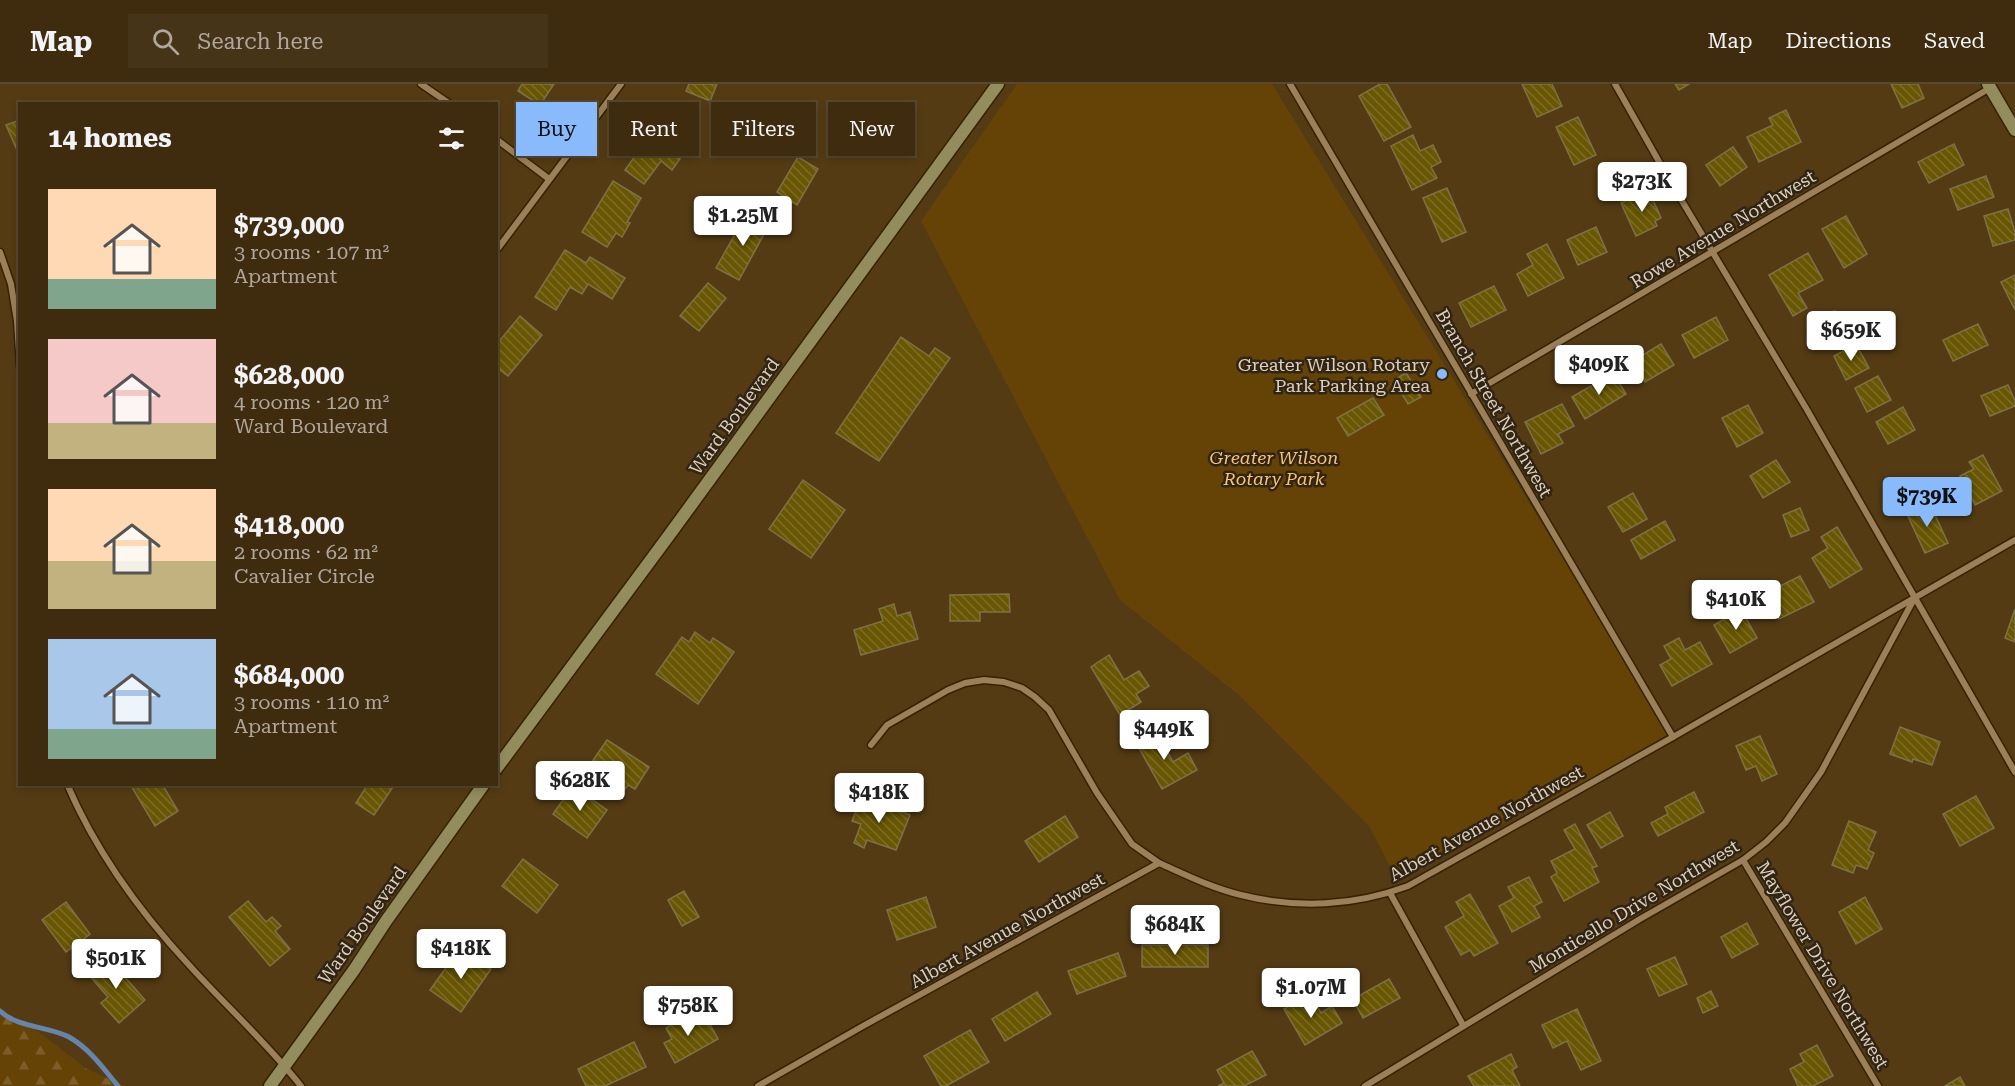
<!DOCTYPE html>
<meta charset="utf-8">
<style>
:root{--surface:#3f2c0f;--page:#463418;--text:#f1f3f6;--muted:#ada79e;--line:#58482f;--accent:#88bafc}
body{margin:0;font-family:"Roboto Serif",serif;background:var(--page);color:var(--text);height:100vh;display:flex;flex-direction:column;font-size:22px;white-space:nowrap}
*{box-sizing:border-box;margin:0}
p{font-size:20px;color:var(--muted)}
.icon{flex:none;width:33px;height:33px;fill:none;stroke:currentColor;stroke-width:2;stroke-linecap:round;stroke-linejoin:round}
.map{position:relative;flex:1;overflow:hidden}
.side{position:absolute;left:18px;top:18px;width:480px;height:684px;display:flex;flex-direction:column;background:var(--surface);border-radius:0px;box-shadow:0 3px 9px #0003,0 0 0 2px var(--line)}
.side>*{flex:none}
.top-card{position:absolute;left:516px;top:18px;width:570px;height:54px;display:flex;gap:12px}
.price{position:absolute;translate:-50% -51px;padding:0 14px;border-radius:6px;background:#fff;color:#222;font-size:20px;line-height:39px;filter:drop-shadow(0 2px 3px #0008)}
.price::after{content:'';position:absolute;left:50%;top:36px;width:18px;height:14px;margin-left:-9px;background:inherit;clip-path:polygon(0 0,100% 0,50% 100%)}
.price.selected{background:var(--accent);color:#111}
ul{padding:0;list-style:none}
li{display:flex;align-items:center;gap:18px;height:150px;padding:0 30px}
li span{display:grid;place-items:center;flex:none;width:168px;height:120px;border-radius:0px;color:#555}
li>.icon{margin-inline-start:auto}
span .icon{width:72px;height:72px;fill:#fffc;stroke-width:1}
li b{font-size:26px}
h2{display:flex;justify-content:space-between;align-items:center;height:72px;padding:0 30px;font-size:26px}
.pill{padding:0 21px;border-radius:0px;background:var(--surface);box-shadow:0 3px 9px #0003,0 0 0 2px var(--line);font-size:21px;line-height:54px}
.pill.selected{background:var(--accent);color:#111}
header{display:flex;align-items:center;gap:36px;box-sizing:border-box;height:84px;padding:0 30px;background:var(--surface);border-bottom:2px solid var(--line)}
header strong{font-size:28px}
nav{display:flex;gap:33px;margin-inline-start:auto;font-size:21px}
.search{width:420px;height:54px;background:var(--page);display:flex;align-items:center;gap:15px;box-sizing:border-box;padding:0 21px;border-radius:0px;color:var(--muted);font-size:22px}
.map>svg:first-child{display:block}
</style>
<header>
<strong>Map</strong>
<div class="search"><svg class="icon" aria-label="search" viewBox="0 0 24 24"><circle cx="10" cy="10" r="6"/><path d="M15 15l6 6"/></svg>Search here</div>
<nav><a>Map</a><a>Directions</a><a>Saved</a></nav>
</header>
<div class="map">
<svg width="2015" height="1002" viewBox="0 0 2015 1002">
<defs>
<pattern id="forest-firs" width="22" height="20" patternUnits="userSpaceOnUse" patternTransform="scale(1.5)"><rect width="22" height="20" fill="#654307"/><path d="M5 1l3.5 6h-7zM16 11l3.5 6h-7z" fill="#7b5d29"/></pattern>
<pattern id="building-back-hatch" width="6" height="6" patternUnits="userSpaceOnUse" patternTransform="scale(1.5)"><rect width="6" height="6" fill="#685603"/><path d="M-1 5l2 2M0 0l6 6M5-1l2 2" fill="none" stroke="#7d6d26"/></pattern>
</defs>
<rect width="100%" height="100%" fill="#543b14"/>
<path fill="url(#forest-firs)" d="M0 932 32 943 87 985 124 1002H0Z"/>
<path fill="#654307" d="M1017 0H1272L1673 653 1396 794 1369 742 1240 612 1120 516 921 137Z"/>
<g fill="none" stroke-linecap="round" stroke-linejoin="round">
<path stroke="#6685ac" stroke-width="5" d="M0 927C18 944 48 942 69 953 90 965 103 984 118 1002"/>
</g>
<g fill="url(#building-back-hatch)" stroke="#7d7246" stroke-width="1.5">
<path d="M522 0H554L540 21 518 7Z"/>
<path d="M689 0H717L710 17 686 7Z"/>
<path d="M1380 0H1387L1411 43 1384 57 1359 12Z"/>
<path d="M1522 0H1552L1562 22 1537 33Z"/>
<path d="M1675 0H1689L1679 6Z"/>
<path d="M1891 0H1918L1924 14 1902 24Z"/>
<path d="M1786 26 1801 58 1759 78 1747 53 1773 41 1769 34Z"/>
<path d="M1578 33 1596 71 1574 81 1556 43Z"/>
<path d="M20 36V73L6 41Z"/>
<path d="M661 36 682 52 670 67 680 75 672 86 661 77 644 100 625 86Z"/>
<path d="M1413 51 1420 67 1433 61 1441 78 1431 83 1437 94 1412 106 1391 62Z"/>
<path d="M1954 60 1964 81 1929 99 1918 78Z"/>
<path d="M1733 63 1747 83 1720 102 1706 81Z"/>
<path d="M798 73 818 85 797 121 777 108Z"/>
<path d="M1986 92 1994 113 1958 126 1950 105Z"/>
<path d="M613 97 641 114 627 138 630 139 622 153 616 149 607 163 582 148Z"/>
<path d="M1447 104 1466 148 1442 158 1423 114Z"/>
<path d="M1649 107 1661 134 1655 137 1657 142 1636 152 1621 119Z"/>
<path d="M2008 125 2015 148V156L1993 162 1984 132Z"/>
<path d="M747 129 769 141 739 196 716 184Z"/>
<path d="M1846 132 1867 170 1844 184 1822 145Z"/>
<path d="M1596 143 1607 168 1578 181 1567 156Z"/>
<path d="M1547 160 1564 194 1528 212 1517 190 1533 181 1527 170Z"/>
<path d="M565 166 586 179 590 173 625 194 612 215 588 200 582 210 570 203 556 226 535 213Z"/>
<path d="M1808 169 1823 196 1798 209 1807 224 1793 232 1769 191Z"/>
<path d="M2015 191V226L2001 198Z"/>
<path d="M708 199 726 214 699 247 680 232Z"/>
<path d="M1494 202 1506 226 1471 243 1459 219Z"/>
<path d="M1835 227 1844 251 1825 257 1816 233Z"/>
<path d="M520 232 542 251 508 292 496 283V261Z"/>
<path d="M1716 233 1728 256 1694 274 1682 251Z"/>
<path d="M1978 240 1988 261 1953 277 1943 256Z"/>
<path d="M901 253 929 272 935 264 950 274 879 377 836 349Z"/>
<path d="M1661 260 1674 281 1645 298 1633 277Z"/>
<path d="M1856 260 1869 284 1846 296 1834 272Z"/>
<path d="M1406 289 1421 313 1408 320 1394 296Z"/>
<path d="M1613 289 1626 310 1585 335 1572 313Z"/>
<path d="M1878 292 1891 316 1867 328 1855 304Z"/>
<path d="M2008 301 2015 317V322L1990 332 1981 312Z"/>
<path d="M1373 314 1384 331 1348 352 1337 334Z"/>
<path d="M1562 320 1574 342 1558 350 1563 359 1541 370 1525 338Z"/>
<path d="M1748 321 1763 349 1737 363 1722 334Z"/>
<path d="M1903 323 1915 346 1888 360 1876 338Z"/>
<path d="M1983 371 2002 407 1975 421 1960 392 1974 385 1969 378Z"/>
<path d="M1776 376 1790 398 1763 414 1750 392Z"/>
<path d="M803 396 845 426 811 474 769 445Z"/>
<path d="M1633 409 1647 435 1623 448 1608 423Z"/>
<path d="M1929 418 1948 459 1925 469 1906 428Z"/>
<path d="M1800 424 1809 446 1791 453 1783 431Z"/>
<path d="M1665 437 1675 456 1641 475 1631 456Z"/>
<path d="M1837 443 1862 485 1830 504 1812 474 1828 464 1821 453Z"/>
<path d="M1800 492 1814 518 1779 535 1766 509Z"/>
<path d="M1009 510 1010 528H980V537H950V511Z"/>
<path d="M894 520 897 532 910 528 918 555 861 571 854 546 883 537 879 525Z"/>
<path d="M1741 525 1757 554 1730 569 1714 541Z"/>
<path d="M2015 525V558L2005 554Z"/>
<path d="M695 548 710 559 713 554 734 568 698 620 656 590 682 553 689 558Z"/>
<path d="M1679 554 1685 566 1700 558 1712 580 1672 602 1660 581 1671 575 1664 562Z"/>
<path d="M1109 571 1124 596 1139 587 1149 602 1136 610 1141 618 1120 631 1091 583Z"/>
<path d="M1900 643 1940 658 1932 681 1913 675 1912 678 1890 670Z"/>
<path d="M1156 646 1173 678 1188 669 1197 686 1162 705 1135 657Z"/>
<path d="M1760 652 1777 690 1762 697 1756 682 1746 686 1736 662Z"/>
<path d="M607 656 649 683 635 705 628 701 622 709 587 685Z"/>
<path d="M130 700H162L178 727 155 742Z"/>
<path d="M368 700H395L374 731 356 719Z"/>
<path d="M573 702 607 726 587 754 553 730Z"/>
<path d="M1694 708 1704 728 1658 752 1651 739 1668 730 1665 723Z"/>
<path d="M862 712 910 731 896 766 867 756 864 764 854 759 861 740 852 737Z"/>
<path d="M1976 712 1994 744 1960 762 1943 730Z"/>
<path d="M1610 728 1623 752 1601 764 1587 741Z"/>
<path d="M1065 732 1078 753 1039 778 1025 757Z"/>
<path d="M1849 737 1876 748 1868 766 1874 769 1867 785 1856 781 1853 789 1832 781Z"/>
<path d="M1575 740 1597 782 1592 784 1599 798 1564 817 1551 793 1557 789 1551 777 1575 765 1564 746Z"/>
<path d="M523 775 558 801 537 829 502 802Z"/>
<path d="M1529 793 1542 818 1534 822 1540 833 1512 848 1499 822 1514 814 1508 803Z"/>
<path d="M684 807 699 833 682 842 668 816Z"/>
<path d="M1470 810 1498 859 1474 872 1470 866 1461 871 1445 843 1464 832 1456 818Z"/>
<path d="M926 813 936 843 897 856 887 826Z"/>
<path d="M1865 813 1882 845 1856 860 1839 828Z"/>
<path d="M248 817 266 838 272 833 281 842 275 847 290 865 270 882 229 833Z"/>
<path d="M66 818 90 850 66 868 42 836Z"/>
<path d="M1747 839 1758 860 1732 874 1721 853Z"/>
<rect x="1142" y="861" width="66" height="22"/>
<path d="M460 864 491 885 461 928 430 906Z"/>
<path d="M1118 869 1126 892 1077 910 1068 887Z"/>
<path d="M107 873 145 916 119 939 101 919 108 913 88 890Z"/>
<path d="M1675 873 1687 900 1659 912 1647 885Z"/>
<path d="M1389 895 1400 914 1363 934 1353 915Z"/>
<path d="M1711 907 1718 922 1703 929 1697 914Z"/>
<path d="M1037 908 1051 930 1005 957 992 935Z"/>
<path d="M1310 910 1321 929 1332 922 1342 939 1305 961 1284 925Z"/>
<path d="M1577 925 1601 977 1581 986 1567 957 1553 964 1542 941Z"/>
<path d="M682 928 690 943 707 935 718 955 675 979 664 959 672 955 666 944 671 941 668 935Z"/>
<path d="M970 946 989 978 946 1002H941L924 972Z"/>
<path d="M634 958 646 983 605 1002H586L578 985Z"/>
<path d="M1817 961 1833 992 1813 1002H1798L1790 985 1804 978 1800 970Z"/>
<path d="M1252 967 1266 991 1244 1002H1218L1224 999 1217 986Z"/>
<path d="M1511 970 1517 983 1512 986 1520 1002H1474L1468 992Z"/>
<path d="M1960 993 1965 1002H1945Z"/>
</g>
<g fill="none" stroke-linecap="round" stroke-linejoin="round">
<defs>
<g id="minor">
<path d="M421 0 450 20"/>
<path d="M1290 0 1673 653"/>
<path d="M1615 0 1670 97 1806 324 2015 688"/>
<path d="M496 55 549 95"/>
<path d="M496 167 621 0"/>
<path d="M0 168 11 200 17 237 20 283"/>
<path d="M1471 310 1990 4"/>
<path d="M871 661 887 641 948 606 965 599 984 596 1004 598 1022 604 1035 613 1049 626 1097 709 1132 760 1159 779"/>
<path d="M67 700C96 768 139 827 189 881 226 922 267 959 301 1002"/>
<path d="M1743 776 1878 1002"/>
<path d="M1390 809 1463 941"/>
<path d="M758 1002 863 942 1159 779C1186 791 1212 804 1241 811 1297 825 1355 822 1408 802L1673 653 2015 456"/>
<path d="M1365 1002 1640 835 1743 776 1766 758 1785 739 1821 688 1914 515"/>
</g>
<g id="secondary">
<path d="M1988 0 2015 46"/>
<path d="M496 685 670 450 998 0"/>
<path d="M270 1002 354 886 386 837 484 700"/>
</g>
</defs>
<use href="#minor" stroke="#352305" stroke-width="9"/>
<use href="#secondary" stroke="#352305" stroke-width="15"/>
<use href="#minor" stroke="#9c8059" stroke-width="6"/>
<use href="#secondary" stroke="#938c5d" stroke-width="12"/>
</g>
<circle fill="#88bafc" stroke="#302515" stroke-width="2" cx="1442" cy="290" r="6"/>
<g text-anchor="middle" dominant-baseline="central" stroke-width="5" stroke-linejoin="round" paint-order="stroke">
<g font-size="18" fill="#decfbb" stroke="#302515">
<text transform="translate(1723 145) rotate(-31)">Rowe Avenue Northwest</text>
<text transform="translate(1494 319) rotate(60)">Branch Street Northwest</text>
<text transform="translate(734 332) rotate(-54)">Ward Boulevard</text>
<text transform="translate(1486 739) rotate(-29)">Albert Avenue Northwest</text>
<text transform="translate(1634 822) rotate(-31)">Monticello Drive Northwest</text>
<text transform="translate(362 841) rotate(-55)">Ward Boulevard</text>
<text transform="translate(1007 846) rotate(-29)">Albert Avenue Northwest</text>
<text transform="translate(1823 881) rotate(59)">Mayflower Drive Northwest</text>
</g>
<g font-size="18" fill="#decfbb" stroke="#302515" text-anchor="end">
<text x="1430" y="280">Greater Wilson Rotary<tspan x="1430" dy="21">Park Parking Area</tspan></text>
</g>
<g font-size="18" font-style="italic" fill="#fac272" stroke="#302515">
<text x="1274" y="373">Greater Wilson<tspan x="1274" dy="21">Rotary Park</tspan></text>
</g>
</g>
</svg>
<b class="price" style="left:1642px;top:129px">$273K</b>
<b class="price" style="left:743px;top:163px">$1.25M</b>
<b class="price" style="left:1851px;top:278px">$659K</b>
<b class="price" style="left:1599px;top:312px">$409K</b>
<b class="price selected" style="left:1927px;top:444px">$739K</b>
<b class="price" style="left:1736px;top:547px">$410K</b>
<b class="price" style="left:1164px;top:677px">$449K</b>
<b class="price" style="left:580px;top:728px">$628K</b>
<b class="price" style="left:879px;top:740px">$418K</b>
<b class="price" style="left:1175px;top:872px">$684K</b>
<b class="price" style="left:461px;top:896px">$418K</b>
<b class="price" style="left:116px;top:906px">$501K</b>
<b class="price" style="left:1311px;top:935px">$1.07M</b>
<b class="price" style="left:688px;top:953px">$758K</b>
<div class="top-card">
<a class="pill selected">Buy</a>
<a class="pill">Rent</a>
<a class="pill">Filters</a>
<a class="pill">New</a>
</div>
<section class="side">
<h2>14 homes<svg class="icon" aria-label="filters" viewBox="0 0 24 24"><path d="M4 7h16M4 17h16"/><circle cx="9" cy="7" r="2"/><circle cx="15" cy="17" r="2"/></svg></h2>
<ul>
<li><span style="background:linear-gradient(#ffd9b3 75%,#7fa58c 0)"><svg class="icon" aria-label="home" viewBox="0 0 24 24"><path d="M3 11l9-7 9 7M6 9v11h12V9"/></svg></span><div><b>$739,000</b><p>3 rooms · 107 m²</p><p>Apartment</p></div></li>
<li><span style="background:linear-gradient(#f6c9c9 70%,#c2b280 0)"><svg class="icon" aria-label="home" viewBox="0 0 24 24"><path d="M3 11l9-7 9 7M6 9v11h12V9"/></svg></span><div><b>$628,000</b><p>4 rooms · 120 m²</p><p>Ward Boulevard</p></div></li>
<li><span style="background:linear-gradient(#ffd9b3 60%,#c2b280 0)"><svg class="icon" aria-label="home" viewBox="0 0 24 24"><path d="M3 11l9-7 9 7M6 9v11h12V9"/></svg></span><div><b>$418,000</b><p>2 rooms · 62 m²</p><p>Cavalier Circle</p></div></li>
<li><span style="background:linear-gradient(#a9c7e8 75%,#7fa58c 0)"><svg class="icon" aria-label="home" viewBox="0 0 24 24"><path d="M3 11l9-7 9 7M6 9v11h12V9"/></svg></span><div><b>$684,000</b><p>3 rooms · 110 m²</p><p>Apartment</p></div></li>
</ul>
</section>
</div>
